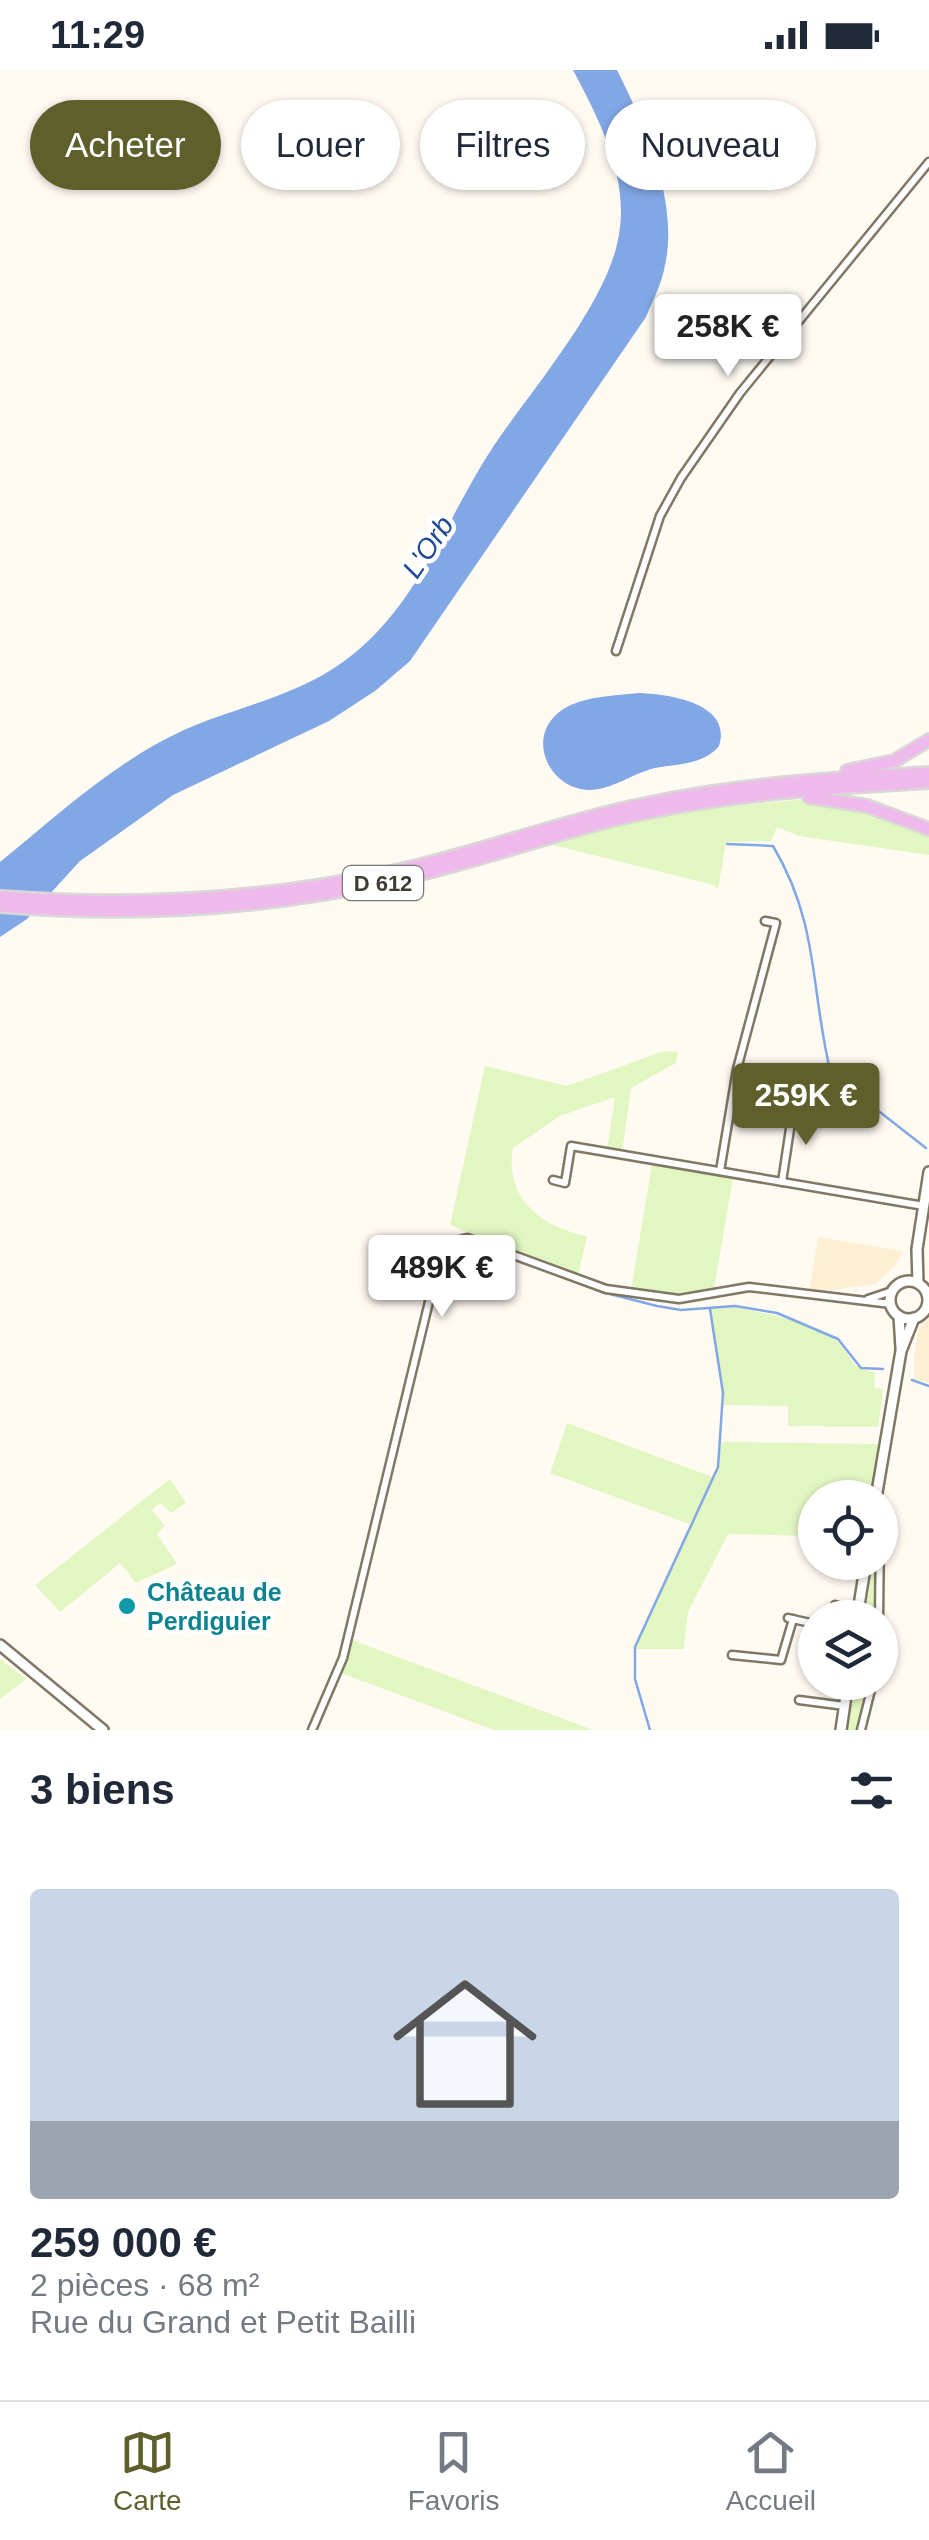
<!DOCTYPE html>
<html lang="fr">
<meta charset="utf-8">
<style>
:root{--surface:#fff;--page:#f2f2f3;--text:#1f2937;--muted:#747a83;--line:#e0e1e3;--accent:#5f5f2b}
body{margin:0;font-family:Helvetica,sans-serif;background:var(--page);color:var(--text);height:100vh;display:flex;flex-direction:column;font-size:38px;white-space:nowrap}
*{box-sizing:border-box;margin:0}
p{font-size:32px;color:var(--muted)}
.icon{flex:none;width:55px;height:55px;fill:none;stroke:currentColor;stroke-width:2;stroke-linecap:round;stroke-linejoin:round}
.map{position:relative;height:1660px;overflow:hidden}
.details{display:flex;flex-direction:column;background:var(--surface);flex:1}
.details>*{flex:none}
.banner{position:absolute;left:30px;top:30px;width:870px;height:90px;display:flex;gap:20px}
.buttons{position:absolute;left:798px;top:1410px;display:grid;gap:20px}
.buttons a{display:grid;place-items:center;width:100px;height:100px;border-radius:50%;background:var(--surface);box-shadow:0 2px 8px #0004;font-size:50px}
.price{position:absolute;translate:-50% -85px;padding:0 22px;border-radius:10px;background:#fff;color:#222;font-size:32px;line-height:65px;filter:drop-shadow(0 2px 5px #0008)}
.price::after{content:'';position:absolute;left:50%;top:60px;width:30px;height:22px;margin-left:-15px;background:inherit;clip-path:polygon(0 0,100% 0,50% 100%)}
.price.selected{background:var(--accent);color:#fff}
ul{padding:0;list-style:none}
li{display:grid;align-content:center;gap:20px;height:530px;padding:0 30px}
li span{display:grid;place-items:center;height:310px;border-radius:10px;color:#555}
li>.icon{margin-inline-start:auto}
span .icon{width:180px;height:180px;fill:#fffc;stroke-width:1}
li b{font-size:42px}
h2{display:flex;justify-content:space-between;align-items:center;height:120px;padding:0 30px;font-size:42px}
.pill{padding:0 35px;border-radius:45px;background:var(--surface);box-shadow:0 2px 8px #0004;font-size:35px;line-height:90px}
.pill.selected{background:var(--accent);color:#fff}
.status{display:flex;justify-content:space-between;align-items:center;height:70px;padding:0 50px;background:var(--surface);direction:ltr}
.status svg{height:28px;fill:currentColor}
.tab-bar{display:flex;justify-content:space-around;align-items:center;height:140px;border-top:2px solid var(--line);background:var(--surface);font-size:28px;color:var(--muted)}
.tab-bar a{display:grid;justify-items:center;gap:5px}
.tab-bar .selected{color:var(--accent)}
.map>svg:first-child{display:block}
</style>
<div class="status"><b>11:29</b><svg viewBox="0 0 49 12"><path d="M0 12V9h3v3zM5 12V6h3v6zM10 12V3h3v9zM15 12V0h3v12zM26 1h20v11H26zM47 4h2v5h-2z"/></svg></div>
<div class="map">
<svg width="929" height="1660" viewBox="0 0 929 1660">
<rect width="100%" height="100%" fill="#fffaf2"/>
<g fill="#feefd4">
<path d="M818 1167 903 1181 895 1196 876 1214 809 1223Z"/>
<path d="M929 1247V1313L914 1309V1286L919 1257Z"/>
</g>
<g fill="#e1f6c1">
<path d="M797 730 833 731 929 761V785L799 766 777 757 771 771 726 772 718 819 714 815 545 773 677 742Z"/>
<path d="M664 981 678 982 676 993 631 1018 622 1082 607 1079 615 1027 560 1046 513 1078C504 1128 541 1157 587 1166L578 1206 450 1155 485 996 567 1016Z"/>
<path d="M652 1095 733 1108 714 1219 678 1226 631 1220Z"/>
<path d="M737 1238C762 1241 814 1255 834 1269 854 1284 845 1298 875 1302L874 1318 883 1319 878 1357 788 1356V1336L724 1335 711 1239Z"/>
<path d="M567 1353 715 1408 721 1372 880 1374 872 1427 815 1428V1466L728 1464 688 1542 684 1579H635L685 1464 712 1417 689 1454 550 1403Z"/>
<path d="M170 1409 186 1433 171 1443 161 1433 152 1440 165 1456 157 1464 177 1494 136 1513 120 1493 60 1542 35 1515Z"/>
<path d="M873 1493H879L877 1547 865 1548Z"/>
<path d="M352 1570 593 1660H494L341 1603Z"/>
<path d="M0 1589 26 1609 0 1629Z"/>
<path d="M855 1613H870L860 1660H847Z"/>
</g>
<g fill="#82a7e5">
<path d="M573 0H617C645 56 679 131 665 195 662 213 653 230 646 247L410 591 375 621 329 651 173 725 80 791 27 849 0 867V792C59 744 120 687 191 657 242 636 297 625 343 592 417 539 445 450 493 377 531 320 609 232 619 164 629 107 599 49 573 0Z"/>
<path d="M639 623C668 624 733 633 719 676 704 695 676 694 655 698 633 703 612 720 589 720 550 719 526 670 558 643 578 626 613 626 639 623Z"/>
</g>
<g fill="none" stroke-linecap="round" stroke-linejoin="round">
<g stroke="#82a7e5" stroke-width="2.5">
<path d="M727 774 773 776C820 855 810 920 831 1004L926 1078"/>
<path d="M452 1177 473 1173"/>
<path d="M485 1178 606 1223 657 1236 681 1240 735 1236 777 1243 838 1269 861 1298 883 1299"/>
<path d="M912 1310 929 1316"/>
<path d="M650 1660 635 1609V1577L718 1397 723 1323 710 1239"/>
</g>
<defs>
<g id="minor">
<path d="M616 581 660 446 681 408 740 323 929 92"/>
<path d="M720 1101 737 999 776 853 765 851"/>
<path d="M553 1110 565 1113 571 1076 924 1136"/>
<path d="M782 1112 793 1039"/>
<path d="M868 1229 892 1221"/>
<path d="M835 1535 858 1542"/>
<path d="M788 1548 815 1554"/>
<path d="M879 1548 880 1464"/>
<path d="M732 1585 781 1590 793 1549"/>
<path d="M799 1630 845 1636"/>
<path d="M312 1660 343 1588 441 1182 449 1173 467 1168 606 1219 679 1229 749 1217 891 1234"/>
<path d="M861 1660 873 1612"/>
</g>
<g id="secondary">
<circle cx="909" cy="1230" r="19"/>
<path d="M918 1213 917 1179 929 1102"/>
<path d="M899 1246 901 1278"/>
<path d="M876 1428 901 1281 914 1248"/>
<path d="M857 1548 866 1492"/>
<path d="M0 1575 103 1660"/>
<path d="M841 1660 848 1612"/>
</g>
<g id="trunk">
<path d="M847 701 894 691 929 670"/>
<path d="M809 727 867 736 929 759"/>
<path d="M0 827C134 837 269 830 400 800 484 781 565 750 650 733 742 714 835 708 929 703"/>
<path d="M0 836C134 847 269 839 400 809 472 793 541 768 613 750 716 725 823 718 929 712"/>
</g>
</defs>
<use href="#minor" stroke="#817765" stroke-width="11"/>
<use href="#secondary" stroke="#817765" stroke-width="14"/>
<use href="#trunk" stroke="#d9d8d6" stroke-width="16"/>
<use href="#minor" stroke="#fff" stroke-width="6"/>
<use href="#secondary" stroke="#fff" stroke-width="9"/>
<use href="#trunk" stroke="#eebaec" stroke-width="11"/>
</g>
<circle fill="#0f9aa8" stroke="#fff" stroke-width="4" cx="127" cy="1536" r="10"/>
<g text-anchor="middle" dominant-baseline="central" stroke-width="9" stroke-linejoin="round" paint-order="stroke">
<rect fill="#fff" stroke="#797671" stroke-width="2.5" x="343" y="796" width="80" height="34" rx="8"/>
<g font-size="22" font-weight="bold" fill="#403c34">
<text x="383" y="813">D 612</text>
</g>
<g font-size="25" font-weight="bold" fill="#0d838f" stroke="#fff" text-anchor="start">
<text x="147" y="1522">Château de<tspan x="147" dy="29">Perdiguier</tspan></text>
</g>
<g font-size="28" font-style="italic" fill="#1f4a93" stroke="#fff">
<text transform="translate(428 477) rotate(-56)">L'Orb</text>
</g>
</g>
</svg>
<div class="buttons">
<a><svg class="icon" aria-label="locate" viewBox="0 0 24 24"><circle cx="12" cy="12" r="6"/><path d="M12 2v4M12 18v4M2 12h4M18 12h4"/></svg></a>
<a><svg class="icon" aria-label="layers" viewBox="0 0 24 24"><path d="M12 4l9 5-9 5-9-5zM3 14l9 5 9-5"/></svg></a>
</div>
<b class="price" style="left:728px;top:309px">258K €</b>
<b class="price selected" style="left:806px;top:1078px">259K €</b>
<b class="price" style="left:442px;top:1250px">489K €</b>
<div class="banner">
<a class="pill selected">Acheter</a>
<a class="pill">Louer</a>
<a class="pill">Filtres</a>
<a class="pill">Nouveau</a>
</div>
</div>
<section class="details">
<h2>3 biens<svg class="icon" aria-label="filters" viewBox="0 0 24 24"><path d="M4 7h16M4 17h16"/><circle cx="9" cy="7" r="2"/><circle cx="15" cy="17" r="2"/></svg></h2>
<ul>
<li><span style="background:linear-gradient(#c9d6e8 75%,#9aa5b1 0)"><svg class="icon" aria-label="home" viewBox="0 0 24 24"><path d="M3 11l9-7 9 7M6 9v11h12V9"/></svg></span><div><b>259 000 €</b><p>2 pièces · 68 m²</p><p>Rue du Grand et Petit Bailli</p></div></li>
</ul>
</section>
<nav class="tab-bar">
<a class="selected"><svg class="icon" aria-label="map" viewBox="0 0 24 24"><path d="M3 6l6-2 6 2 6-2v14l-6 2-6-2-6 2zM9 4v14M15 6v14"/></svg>Carte</a>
<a><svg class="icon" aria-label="saved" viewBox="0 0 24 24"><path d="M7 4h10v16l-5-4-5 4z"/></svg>Favoris</a>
<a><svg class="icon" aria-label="home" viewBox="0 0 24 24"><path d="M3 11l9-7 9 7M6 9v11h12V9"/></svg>Accueil</a>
</nav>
